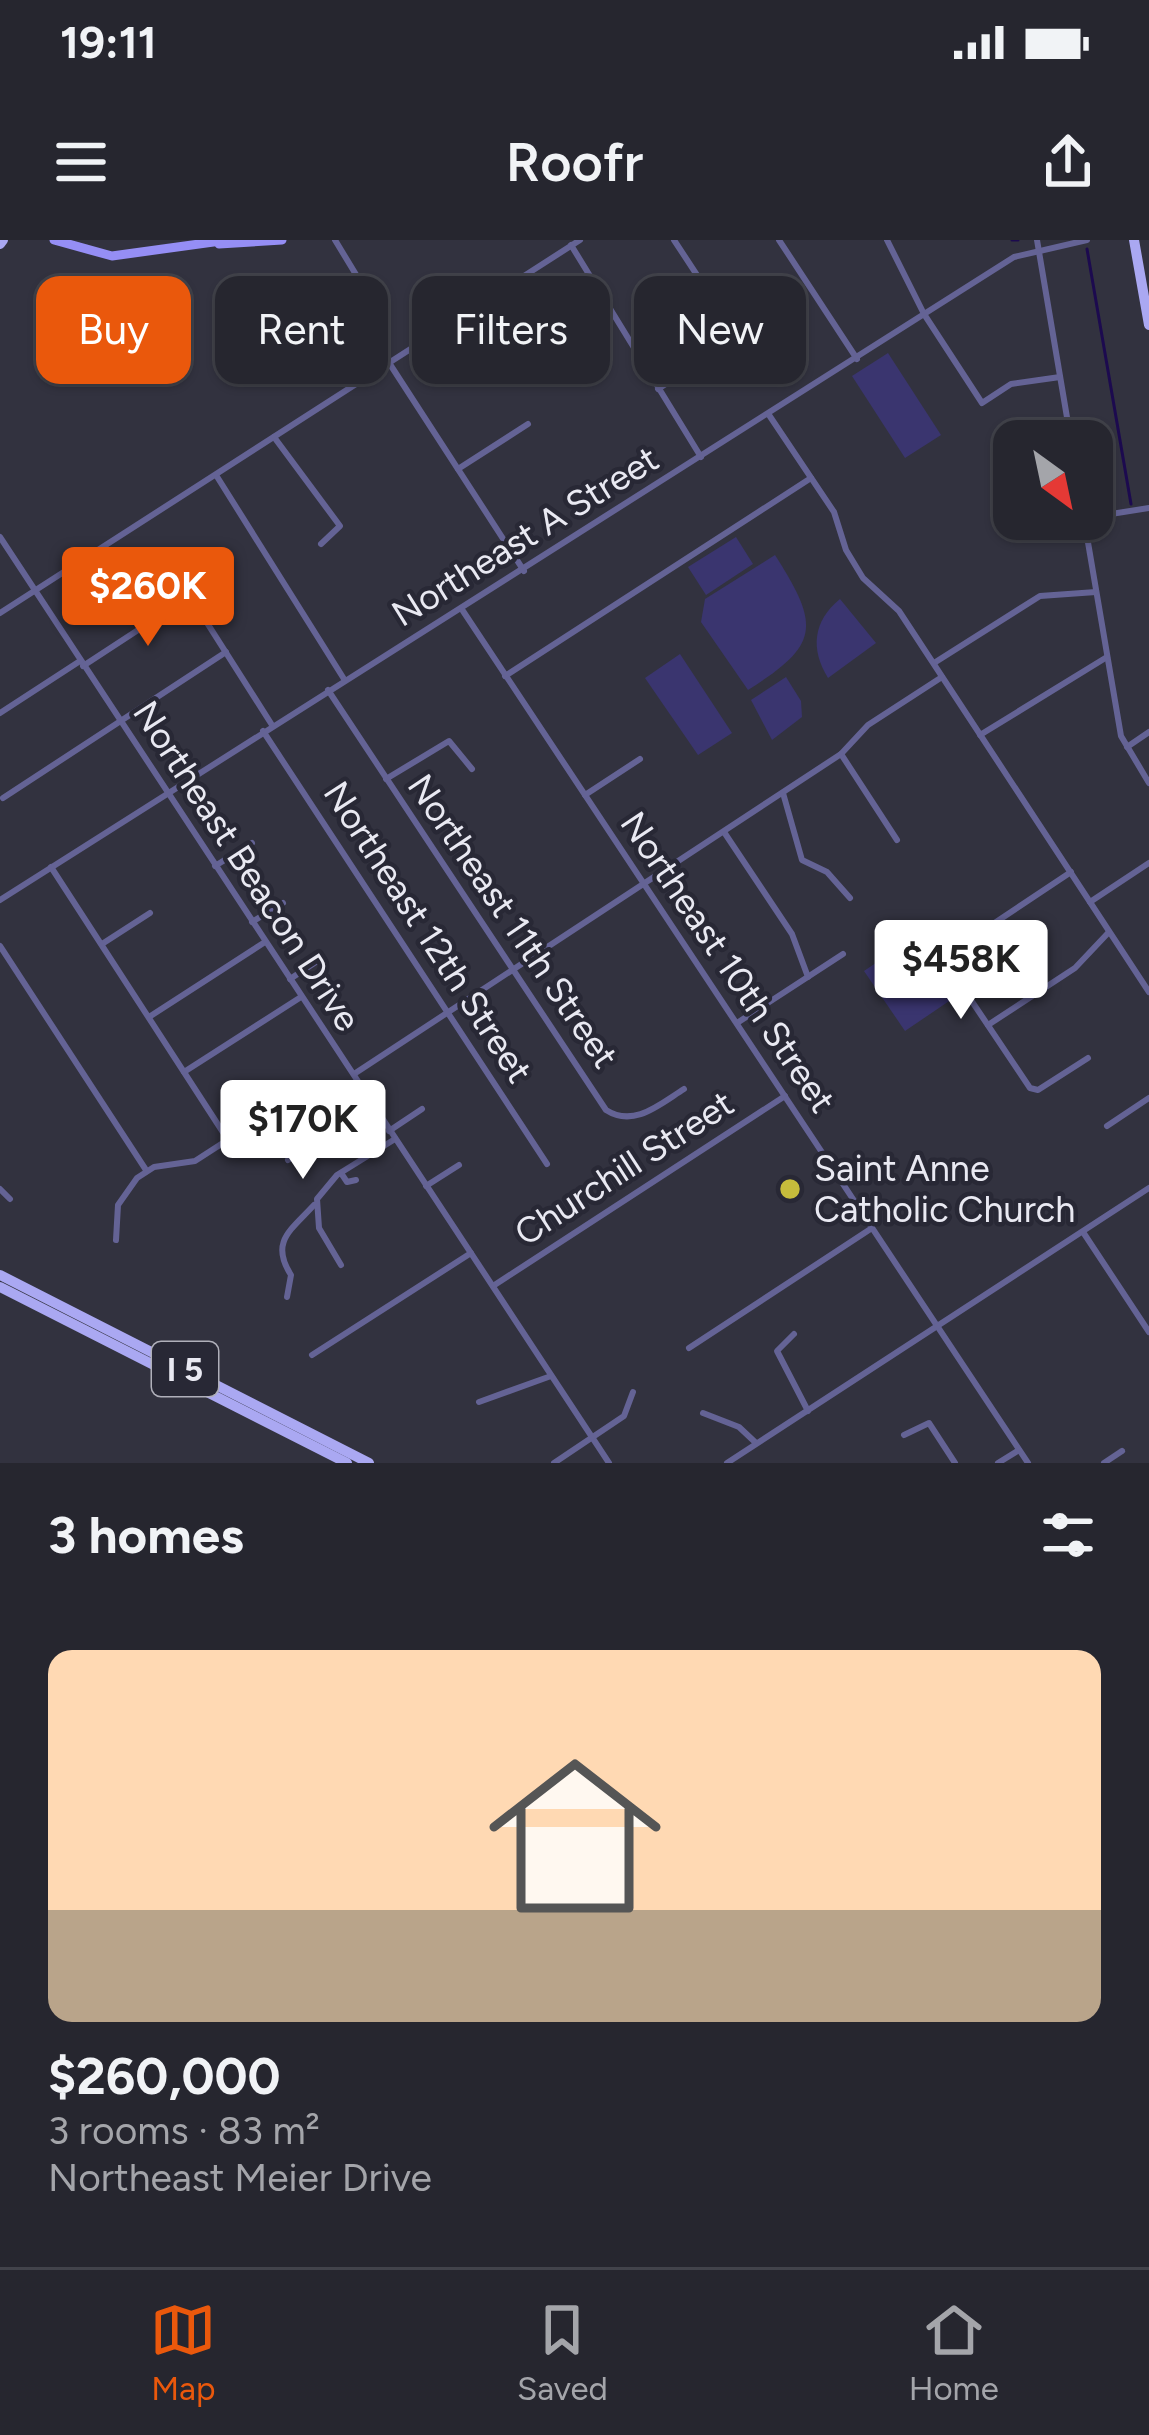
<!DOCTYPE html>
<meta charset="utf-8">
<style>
:root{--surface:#26262f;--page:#2e2e37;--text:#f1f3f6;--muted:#a4a5aa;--line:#42434b;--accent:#ea580c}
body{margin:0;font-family:Figtree,sans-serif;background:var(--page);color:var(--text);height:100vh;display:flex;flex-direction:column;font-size:45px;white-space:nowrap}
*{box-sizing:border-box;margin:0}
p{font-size:39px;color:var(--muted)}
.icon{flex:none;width:66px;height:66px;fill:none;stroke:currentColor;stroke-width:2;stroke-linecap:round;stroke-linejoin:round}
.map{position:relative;height:1223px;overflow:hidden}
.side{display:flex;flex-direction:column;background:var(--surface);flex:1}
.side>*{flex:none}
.top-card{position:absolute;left:36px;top:36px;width:1077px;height:108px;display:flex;gap:24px}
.needle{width:78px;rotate:147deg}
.controls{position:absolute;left:993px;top:180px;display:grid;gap:24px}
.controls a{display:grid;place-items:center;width:120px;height:120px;border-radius:24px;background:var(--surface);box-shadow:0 3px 9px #0004,0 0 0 3px var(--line);font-size:60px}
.price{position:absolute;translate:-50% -102px;padding:0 27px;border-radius:12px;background:#fff;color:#222;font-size:39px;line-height:78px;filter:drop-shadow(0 3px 6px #0008)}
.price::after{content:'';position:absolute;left:50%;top:72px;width:36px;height:27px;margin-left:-18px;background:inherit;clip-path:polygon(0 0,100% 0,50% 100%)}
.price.current{background:var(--accent);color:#fff}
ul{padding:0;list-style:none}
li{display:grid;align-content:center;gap:24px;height:636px;padding:0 48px}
li span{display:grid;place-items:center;height:372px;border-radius:24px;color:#555}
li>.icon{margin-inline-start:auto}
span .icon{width:216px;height:216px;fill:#fffc;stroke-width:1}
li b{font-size:51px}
h2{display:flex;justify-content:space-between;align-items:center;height:144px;padding:0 48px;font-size:51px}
.chip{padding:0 42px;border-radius:24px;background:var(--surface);box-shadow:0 3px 9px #0004,0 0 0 3px var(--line);font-size:42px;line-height:108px}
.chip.current{background:var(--accent);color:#fff}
.status{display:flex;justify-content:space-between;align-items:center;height:84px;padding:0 60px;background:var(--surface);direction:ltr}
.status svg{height:33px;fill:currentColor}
header{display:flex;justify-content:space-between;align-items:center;height:156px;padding:0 48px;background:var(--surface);font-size:54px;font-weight:600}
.tab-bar{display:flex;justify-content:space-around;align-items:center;height:168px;border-top:3px solid var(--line);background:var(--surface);font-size:33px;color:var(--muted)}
.tab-bar a{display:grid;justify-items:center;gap:6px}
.tab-bar .current{color:var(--accent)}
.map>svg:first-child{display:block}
</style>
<div class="status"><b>19:11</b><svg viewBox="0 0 49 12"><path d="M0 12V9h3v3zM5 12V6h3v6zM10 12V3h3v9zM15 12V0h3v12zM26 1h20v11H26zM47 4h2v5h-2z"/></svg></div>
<header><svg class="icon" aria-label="menu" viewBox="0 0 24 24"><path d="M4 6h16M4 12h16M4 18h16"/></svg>Roofr<svg class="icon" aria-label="share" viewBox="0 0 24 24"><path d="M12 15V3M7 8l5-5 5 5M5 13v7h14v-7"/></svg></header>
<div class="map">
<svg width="1149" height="1223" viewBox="0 0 1149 1223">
<rect width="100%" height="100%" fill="#32323f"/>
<g fill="#3a356f">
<path d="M888 113 941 195 905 218 852 136Z"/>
<path d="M736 297 753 324 706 355 688 327Z"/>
<path d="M775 315C821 387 819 405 748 450L701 382 705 359Z"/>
<path d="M840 359 876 403 828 438C810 409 813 381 840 359Z"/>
<path d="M680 414 732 493 698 515 645 438Z"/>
<path d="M786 437 801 461 802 477 772 500 751 460Z"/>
<path d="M920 693 961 753 905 791 864 731Z"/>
</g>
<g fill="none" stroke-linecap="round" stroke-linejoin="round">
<g stroke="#1c0a4f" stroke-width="3">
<path d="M1012 0H1018"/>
<path d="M1087 9 1131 264"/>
</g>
<g stroke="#646395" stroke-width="6">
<path d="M335 0 386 84 384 115 524 331"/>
<path d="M674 0 714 61"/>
<path d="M779 0 857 119"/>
<path d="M887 0 924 74 982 163 1011 144 1060 137"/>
<path d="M1037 0 1071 201"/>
<path d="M571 5 701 217"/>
<path d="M658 149 745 93"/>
<path d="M769 175 834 272 846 310 863 338 899 371 1149 752"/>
<path d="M274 197 340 286 321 304"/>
<path d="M458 229 528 184"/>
<path d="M216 235 344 439"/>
<path d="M1092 277 1149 268"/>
<path d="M1084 279 1121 496 1149 543"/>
<path d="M0 297 609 1223"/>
<path d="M176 334 272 485"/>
<path d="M463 371 1028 1223"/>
<path d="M0 373 580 0"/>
<path d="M934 423 1040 356 1096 352"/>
<path d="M83 426 190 356"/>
<path d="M505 436 811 238"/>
<path d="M328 450 606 870C634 888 660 864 684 849"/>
<path d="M0 473 80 421"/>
<path d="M263 491 547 924"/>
<path d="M980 495 1107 417"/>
<path d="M1127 507 1149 492"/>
<path d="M841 514 897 600"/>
<path d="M386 539 449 501 472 529"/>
<path d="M783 553 802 620 827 632 850 658"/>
<path d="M585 555 640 519"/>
<path d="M3 558 226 412"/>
<path d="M724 592 792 694 808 737"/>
<path d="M215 626 252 603"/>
<path d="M51 627 228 900"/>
<path d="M0 660 1014 17 1087 0"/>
<path d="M1090 662 1149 623"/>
<path d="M252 682 283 663"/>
<path d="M920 684 1030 848 1038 850 1088 818"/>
<path d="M102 704 150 673"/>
<path d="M0 706 146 930"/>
<path d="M942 718 1071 632"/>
<path d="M290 739 322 718"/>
<path d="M149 777 265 702"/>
<path d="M737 783 843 714"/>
<path d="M988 785 1075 728 1109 692"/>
<path d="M184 832 301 757"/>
<path d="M354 834 841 514 868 485 942 437"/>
<path d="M1107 886 1149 858"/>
<path d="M389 891 422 869"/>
<path d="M288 920 371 866"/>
<path d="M341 933 347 942 356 940"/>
<path d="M426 946 459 925"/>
<path d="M0 949 10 959"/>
<path d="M1083 992 1149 1092"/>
<path d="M116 1000 118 965 137 938 154 927 195 921 274 870"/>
<path d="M341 1025 319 988 317 959 337 935 395 899"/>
<path d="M493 1046 785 856"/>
<path d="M287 1057 291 1035C270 1002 290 991 314 965"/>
<path d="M794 1094 777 1111 808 1171"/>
<path d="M689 1108 872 988"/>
<path d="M312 1115 471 1013"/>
<path d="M479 1162 551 1136"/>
<path d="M703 1173 739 1187 756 1203"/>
<path d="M904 1195 929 1183 955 1223"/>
<path d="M554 1223 624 1176 633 1152"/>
<path d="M727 1223 1149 948"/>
<path d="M998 1223 1019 1210"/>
<path d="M1104 1223 1122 1211"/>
</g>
<g stroke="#958ef5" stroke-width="9">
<path d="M54 0 112 16 228 0"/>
<path d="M219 4 282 0"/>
</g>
<g stroke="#aaa8f2" stroke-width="10">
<path d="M1134 0 1149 85"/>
<path d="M0 4 3 0"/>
<path d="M0 1035 369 1223"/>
<path d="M0 1047 347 1223"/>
</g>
</g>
<circle fill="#c6bc3c" stroke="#282835" stroke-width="4.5" cx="790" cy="949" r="12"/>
<g text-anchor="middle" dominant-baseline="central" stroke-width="9" stroke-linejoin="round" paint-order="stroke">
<rect fill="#282835" stroke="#afafb9" stroke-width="3" x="152" y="1102" width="66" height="54" rx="9"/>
<g font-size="33" font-weight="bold" fill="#e9e9f2">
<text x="185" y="1129">I 5</text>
</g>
<g font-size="36" fill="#e9e9f2" stroke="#282835">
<text transform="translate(525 296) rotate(-32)">Northeast A Street</text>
<text transform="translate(247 626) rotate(57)">Northeast Beacon Drive</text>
<text transform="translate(513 681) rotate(56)">Northeast 11th Street</text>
<text transform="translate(428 692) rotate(57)">Northeast 12th Street</text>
<text transform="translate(728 722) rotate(56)">Northeast 10th Street</text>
<text transform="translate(624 928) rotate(-33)">Churchill Street</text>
</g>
<g font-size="36" fill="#e9e9f2" stroke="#282835" text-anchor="start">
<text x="814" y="928">Saint Anne<tspan x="814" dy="41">Catholic Church</tspan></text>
</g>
</g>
</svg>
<div class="controls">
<a><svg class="needle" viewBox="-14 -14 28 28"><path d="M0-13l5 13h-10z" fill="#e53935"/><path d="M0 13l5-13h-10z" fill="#a4a5aa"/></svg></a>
</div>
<b class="price current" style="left:148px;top:409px">$260K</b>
<b class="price" style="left:961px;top:782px">$458K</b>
<b class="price" style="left:303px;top:942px">$170K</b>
<div class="top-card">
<a class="chip current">Buy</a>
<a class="chip">Rent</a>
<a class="chip">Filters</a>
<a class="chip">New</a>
</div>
</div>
<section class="side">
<h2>3 homes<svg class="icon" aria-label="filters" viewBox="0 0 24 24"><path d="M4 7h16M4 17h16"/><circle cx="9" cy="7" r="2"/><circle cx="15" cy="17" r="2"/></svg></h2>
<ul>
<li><span style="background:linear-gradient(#ffd9b3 70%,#b9a48a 0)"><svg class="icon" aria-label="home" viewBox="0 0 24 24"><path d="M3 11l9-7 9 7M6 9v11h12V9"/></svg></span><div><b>$260,000</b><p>3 rooms · 83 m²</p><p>Northeast Meier Drive</p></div></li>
</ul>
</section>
<nav class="tab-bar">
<a class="current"><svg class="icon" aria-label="map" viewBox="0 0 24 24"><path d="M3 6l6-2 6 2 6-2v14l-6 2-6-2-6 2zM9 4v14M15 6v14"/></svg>Map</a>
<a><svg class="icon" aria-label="saved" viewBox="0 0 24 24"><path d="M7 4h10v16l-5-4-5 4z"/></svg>Saved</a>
<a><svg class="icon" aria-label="home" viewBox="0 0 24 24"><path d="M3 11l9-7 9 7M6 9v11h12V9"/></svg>Home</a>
</nav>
